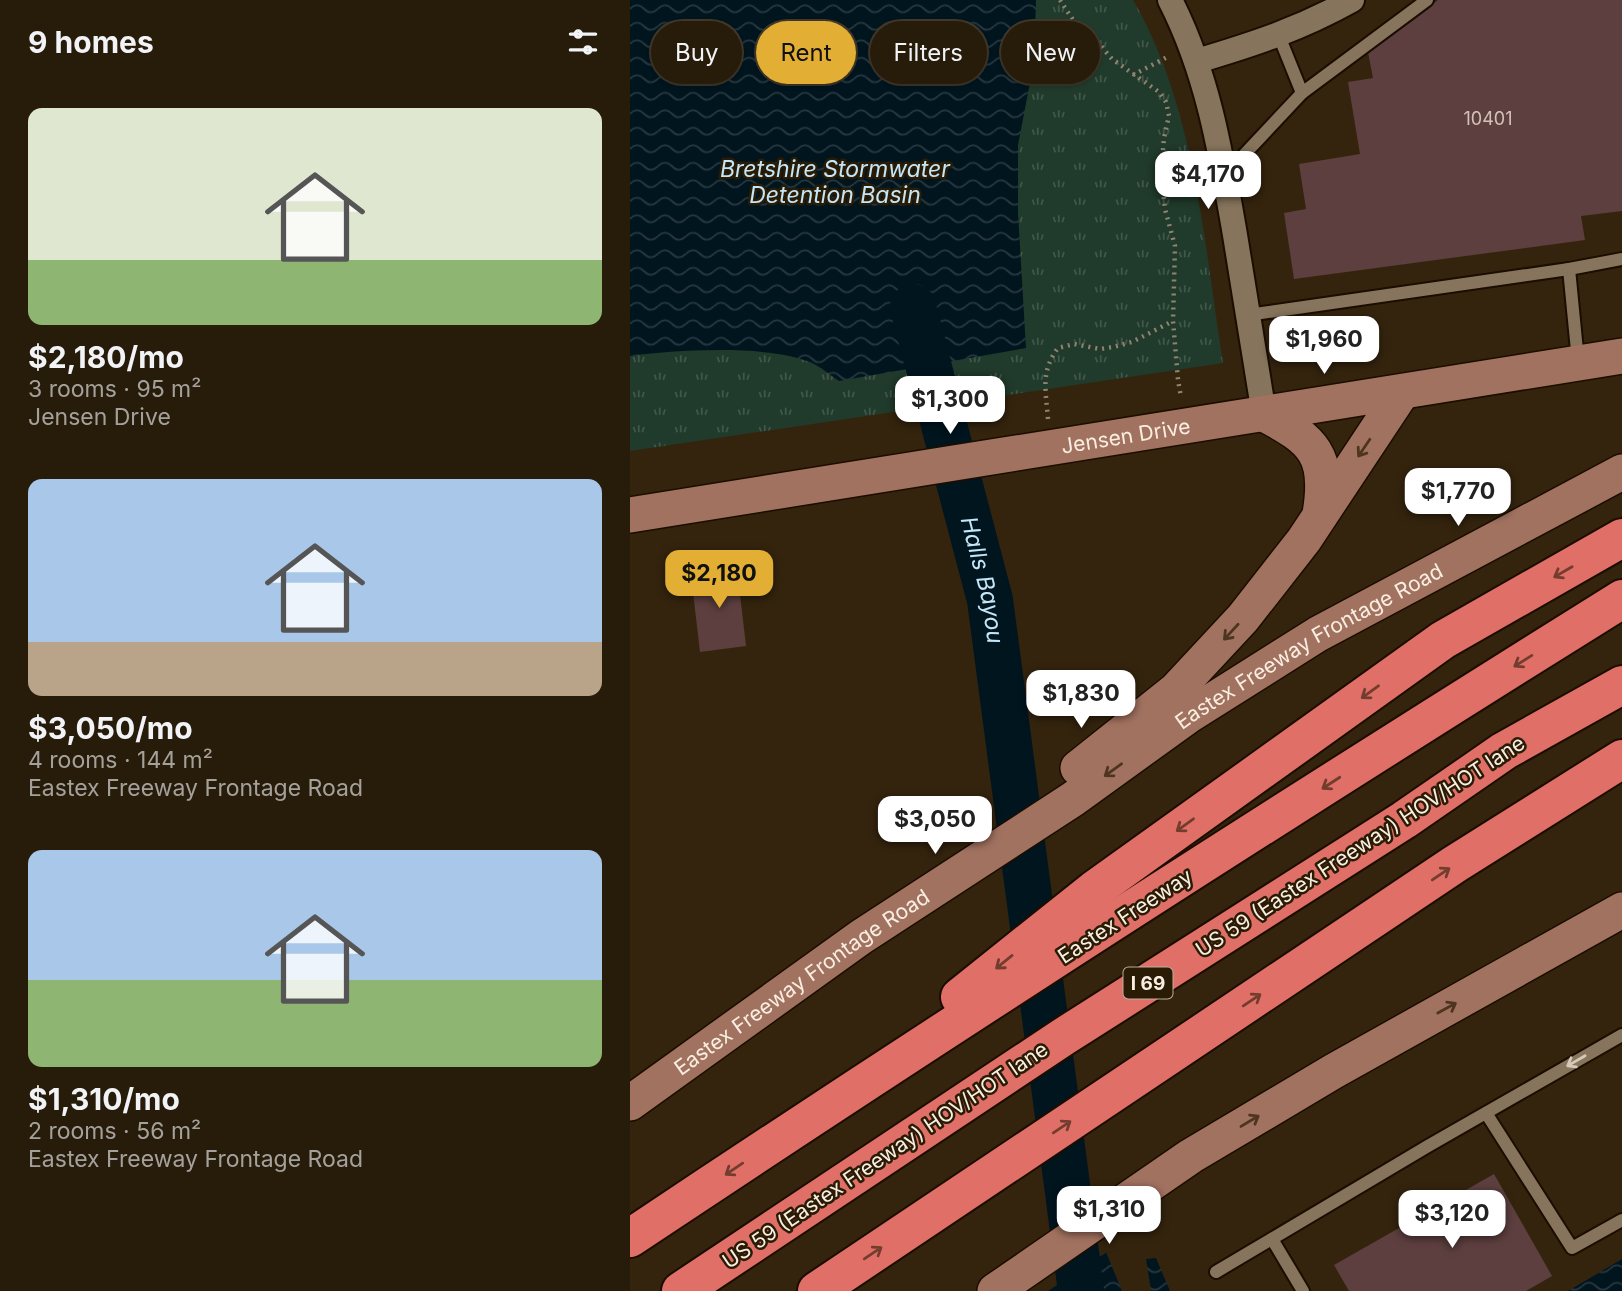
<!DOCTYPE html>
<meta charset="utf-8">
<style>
:root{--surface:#271b0a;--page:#332818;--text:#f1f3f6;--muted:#a4a19c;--line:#43392b;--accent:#e2af34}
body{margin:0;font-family:Inter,sans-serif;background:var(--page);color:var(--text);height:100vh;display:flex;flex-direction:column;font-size:26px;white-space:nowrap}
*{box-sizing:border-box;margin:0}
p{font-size:23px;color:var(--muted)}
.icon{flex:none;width:38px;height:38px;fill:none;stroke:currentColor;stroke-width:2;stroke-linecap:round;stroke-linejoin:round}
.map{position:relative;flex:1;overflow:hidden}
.panel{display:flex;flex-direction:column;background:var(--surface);width:630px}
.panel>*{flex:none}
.guide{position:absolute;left:21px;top:21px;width:665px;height:63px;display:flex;gap:14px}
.price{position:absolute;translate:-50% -60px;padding:0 16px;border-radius:14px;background:#fff;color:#222;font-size:23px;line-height:46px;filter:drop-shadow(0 2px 4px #0008)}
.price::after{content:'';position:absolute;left:50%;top:42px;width:21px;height:16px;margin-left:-10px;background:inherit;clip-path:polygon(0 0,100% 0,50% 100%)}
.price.selected{background:var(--accent);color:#111}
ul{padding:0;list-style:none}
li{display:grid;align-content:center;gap:14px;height:371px;padding:0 28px}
li span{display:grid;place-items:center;height:217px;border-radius:14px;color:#555}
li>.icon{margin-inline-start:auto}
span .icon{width:126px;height:126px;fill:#fffc;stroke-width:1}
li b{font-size:30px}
h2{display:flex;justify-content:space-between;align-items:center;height:84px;padding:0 28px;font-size:30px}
.pill{padding:0 24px;border-radius:32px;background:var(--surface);box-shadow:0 2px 5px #0004,0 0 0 2px var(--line);font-size:24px;line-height:63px}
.pill.selected{background:var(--accent);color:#111}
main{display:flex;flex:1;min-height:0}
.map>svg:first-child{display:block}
</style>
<main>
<section class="panel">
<h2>9 homes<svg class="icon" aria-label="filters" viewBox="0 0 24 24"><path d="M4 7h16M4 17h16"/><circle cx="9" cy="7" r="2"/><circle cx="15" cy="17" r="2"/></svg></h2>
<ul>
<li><span style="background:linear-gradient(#dfe7d0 70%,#8fb573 0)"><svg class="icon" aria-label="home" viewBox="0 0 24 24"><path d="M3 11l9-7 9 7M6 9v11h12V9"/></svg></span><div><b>$2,180/mo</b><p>3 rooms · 95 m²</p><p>Jensen Drive</p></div></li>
<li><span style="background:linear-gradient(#a9c7e8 75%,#b9a48a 0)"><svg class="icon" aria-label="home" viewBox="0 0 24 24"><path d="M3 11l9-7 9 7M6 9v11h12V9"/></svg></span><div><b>$3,050/mo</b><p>4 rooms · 144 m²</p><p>Eastex Freeway Frontage Road</p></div></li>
<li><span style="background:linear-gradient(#a9c7e8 60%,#8fb573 0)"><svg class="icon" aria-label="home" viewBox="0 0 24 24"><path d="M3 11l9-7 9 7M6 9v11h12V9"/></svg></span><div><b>$1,310/mo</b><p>2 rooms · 56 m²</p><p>Eastex Freeway Frontage Road</p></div></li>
</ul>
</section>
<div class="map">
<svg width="992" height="1291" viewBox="0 0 992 1291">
<defs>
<pattern id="grass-tufts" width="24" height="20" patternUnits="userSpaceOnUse" patternTransform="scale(1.75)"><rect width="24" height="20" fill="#203a2b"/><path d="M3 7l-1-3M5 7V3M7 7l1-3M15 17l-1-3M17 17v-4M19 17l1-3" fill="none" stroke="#415749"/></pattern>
<pattern id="water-waves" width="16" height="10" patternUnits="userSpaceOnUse" patternTransform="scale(1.75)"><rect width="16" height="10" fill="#01151f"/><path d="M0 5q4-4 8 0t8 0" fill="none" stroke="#27373f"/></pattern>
</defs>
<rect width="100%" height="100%" fill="#34240e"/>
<path fill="url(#grass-tufts)" d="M0 0H503C565 106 574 244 593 363L0 451Z"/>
<g fill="url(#water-waves)">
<path d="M0 0H406L404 62 388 145V213L396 348 209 381C200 375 191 367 182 363 138 344 47 350 0 356Z"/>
<path d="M476 1252 492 1291H418Z"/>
<path d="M526 1258 540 1291H521L516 1259Z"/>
<path d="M992 1259V1291H938Z"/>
</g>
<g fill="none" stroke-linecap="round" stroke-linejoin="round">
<path stroke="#01151f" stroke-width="46" id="s1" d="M283 307 360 600 451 1291"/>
</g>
<g fill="#5d3f3f">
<path d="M808 0H992V211L951 216 955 240 664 279 654 213 676 209 669 164 730 154 718 82 743 78 738 52Z"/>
<path d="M107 569 116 646 70 652 61 575Z"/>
<path d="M864 1174 922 1276 896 1291H719L704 1265Z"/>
</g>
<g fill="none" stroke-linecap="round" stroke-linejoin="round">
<defs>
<g id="lane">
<path d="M649 36 672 93"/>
<path d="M595 175 672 93 797 0"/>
<path d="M618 315 939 269"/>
<path d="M948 361 939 269 992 259"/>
<path d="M856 1113 942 1248 992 1220"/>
<path d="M642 1239 673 1291"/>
<path d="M586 1272 798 1146 992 1035"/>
</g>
<g id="street">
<path d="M540 0C578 74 591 154 605 235 615 294 624 354 634 414"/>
<path d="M567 61C624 44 670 29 722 0"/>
</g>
<g id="secondary">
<path d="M634 414C684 440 700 455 690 514"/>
<path id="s2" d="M0 515 992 356"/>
<path d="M448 768 546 690 613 618 674 540 772 392"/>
<path id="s3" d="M0 1103 231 937 443 799 558 716 688 634 992 472"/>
<path d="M365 1291 561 1156 704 1071 992 910"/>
</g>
<g id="highway">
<path d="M330 997 464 890 813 640 992 538"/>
<path d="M0 1238C327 1020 659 807 992 599"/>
<path d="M51 1291 433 1037 774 820 874 751 992 685"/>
<path d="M187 1291 825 864 992 759"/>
</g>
</defs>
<use href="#lane" stroke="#1b0d00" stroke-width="16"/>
<use href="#street" stroke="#1b0d00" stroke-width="28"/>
<use href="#secondary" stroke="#1b0d00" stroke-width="38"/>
<use href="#highway" stroke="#1b0d00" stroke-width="42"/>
<g stroke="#908371" stroke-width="4.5" stroke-dasharray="2 5" stroke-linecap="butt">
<path d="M430 0 445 23 465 39 482 59 529 92 536 102 539 116 534 138 531 173 535 209 545 246 543 321 548 380 551 397"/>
<path d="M503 75 539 56"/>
<path d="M418 419C416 391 410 372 428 348L444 344 470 349 483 347 502 342 543 321"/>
</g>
<use href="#lane" stroke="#87745c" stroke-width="12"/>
<use href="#street" stroke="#87745c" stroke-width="24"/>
<use href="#secondary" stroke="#a27260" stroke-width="35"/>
<use href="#highway" stroke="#e06f68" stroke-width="38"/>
</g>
<defs><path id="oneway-shaft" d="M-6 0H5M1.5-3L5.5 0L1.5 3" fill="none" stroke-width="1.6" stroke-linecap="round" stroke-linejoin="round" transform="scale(1.75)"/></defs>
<g stroke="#4e3520">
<use href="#oneway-shaft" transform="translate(734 448) rotate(124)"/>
<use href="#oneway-shaft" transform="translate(601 632) rotate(133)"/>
<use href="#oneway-shaft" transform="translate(483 770) rotate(144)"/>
<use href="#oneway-shaft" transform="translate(817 1008) rotate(-29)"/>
<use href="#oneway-shaft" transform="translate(620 1121) rotate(-31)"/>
</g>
<g stroke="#733d2d">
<use href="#oneway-shaft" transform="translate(933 572) rotate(150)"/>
<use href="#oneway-shaft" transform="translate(893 661) rotate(148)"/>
<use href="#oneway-shaft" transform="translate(740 692) rotate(144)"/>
<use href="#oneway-shaft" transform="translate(701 783) rotate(147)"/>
<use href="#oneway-shaft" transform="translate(555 825) rotate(144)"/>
<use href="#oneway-shaft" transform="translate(811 874) rotate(-34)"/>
<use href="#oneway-shaft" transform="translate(374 962) rotate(141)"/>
<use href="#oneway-shaft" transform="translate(622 1000) rotate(-34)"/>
<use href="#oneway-shaft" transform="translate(432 1127) rotate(-34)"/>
<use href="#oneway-shaft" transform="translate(104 1169) rotate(146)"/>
<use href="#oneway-shaft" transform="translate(243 1253) rotate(-34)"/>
</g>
<use stroke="#d7c9b9" href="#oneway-shaft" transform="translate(946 1061) rotate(150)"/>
<g text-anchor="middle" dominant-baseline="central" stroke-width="5" stroke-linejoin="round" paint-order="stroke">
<g font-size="18" fill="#d2c2b8">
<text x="858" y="118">10401</text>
</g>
<rect fill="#2a1b05" stroke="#bbaf9f" stroke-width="2" x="493.5" y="967.5" width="49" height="31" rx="5"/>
<g font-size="19" font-weight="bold" fill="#f9eee1">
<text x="518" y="983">I 69</text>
</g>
<g font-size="21" fill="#f9eee1" stroke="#2a1b05">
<text stroke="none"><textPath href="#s2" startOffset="502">Jensen Drive</textPath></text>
<text stroke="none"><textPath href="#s3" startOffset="819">Eastex Freeway Frontage Road</textPath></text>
<text transform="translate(730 846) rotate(-33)">US 59 (Eastex Freeway) HOV/HOT lane</text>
<text transform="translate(495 916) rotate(-33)">Eastex Freeway</text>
<text stroke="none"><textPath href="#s3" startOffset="210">Eastex Freeway Frontage Road</textPath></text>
<text transform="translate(255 1155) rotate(-34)">US 59 (Eastex Freeway) HOV/HOT lane</text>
</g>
<g font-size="23" font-style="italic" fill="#c3e6f8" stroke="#2a1b05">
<text x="205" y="169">Bretshire Stormwater<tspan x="205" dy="26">Detention Basin</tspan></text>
<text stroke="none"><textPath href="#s1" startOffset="282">Halls Bayou</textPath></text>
</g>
</g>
</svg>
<b class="price" style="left:578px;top:211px">$4,170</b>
<b class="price" style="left:694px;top:376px">$1,960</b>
<b class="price" style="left:320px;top:436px">$1,300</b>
<b class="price" style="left:828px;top:528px">$1,770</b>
<b class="price selected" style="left:89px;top:610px">$2,180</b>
<b class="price" style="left:451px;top:730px">$1,830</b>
<b class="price" style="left:305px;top:856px">$3,050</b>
<b class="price" style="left:479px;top:1246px">$1,310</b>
<b class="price" style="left:822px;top:1250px">$3,120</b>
<div class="guide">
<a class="pill">Buy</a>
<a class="pill selected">Rent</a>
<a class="pill">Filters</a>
<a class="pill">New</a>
</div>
</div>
</main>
